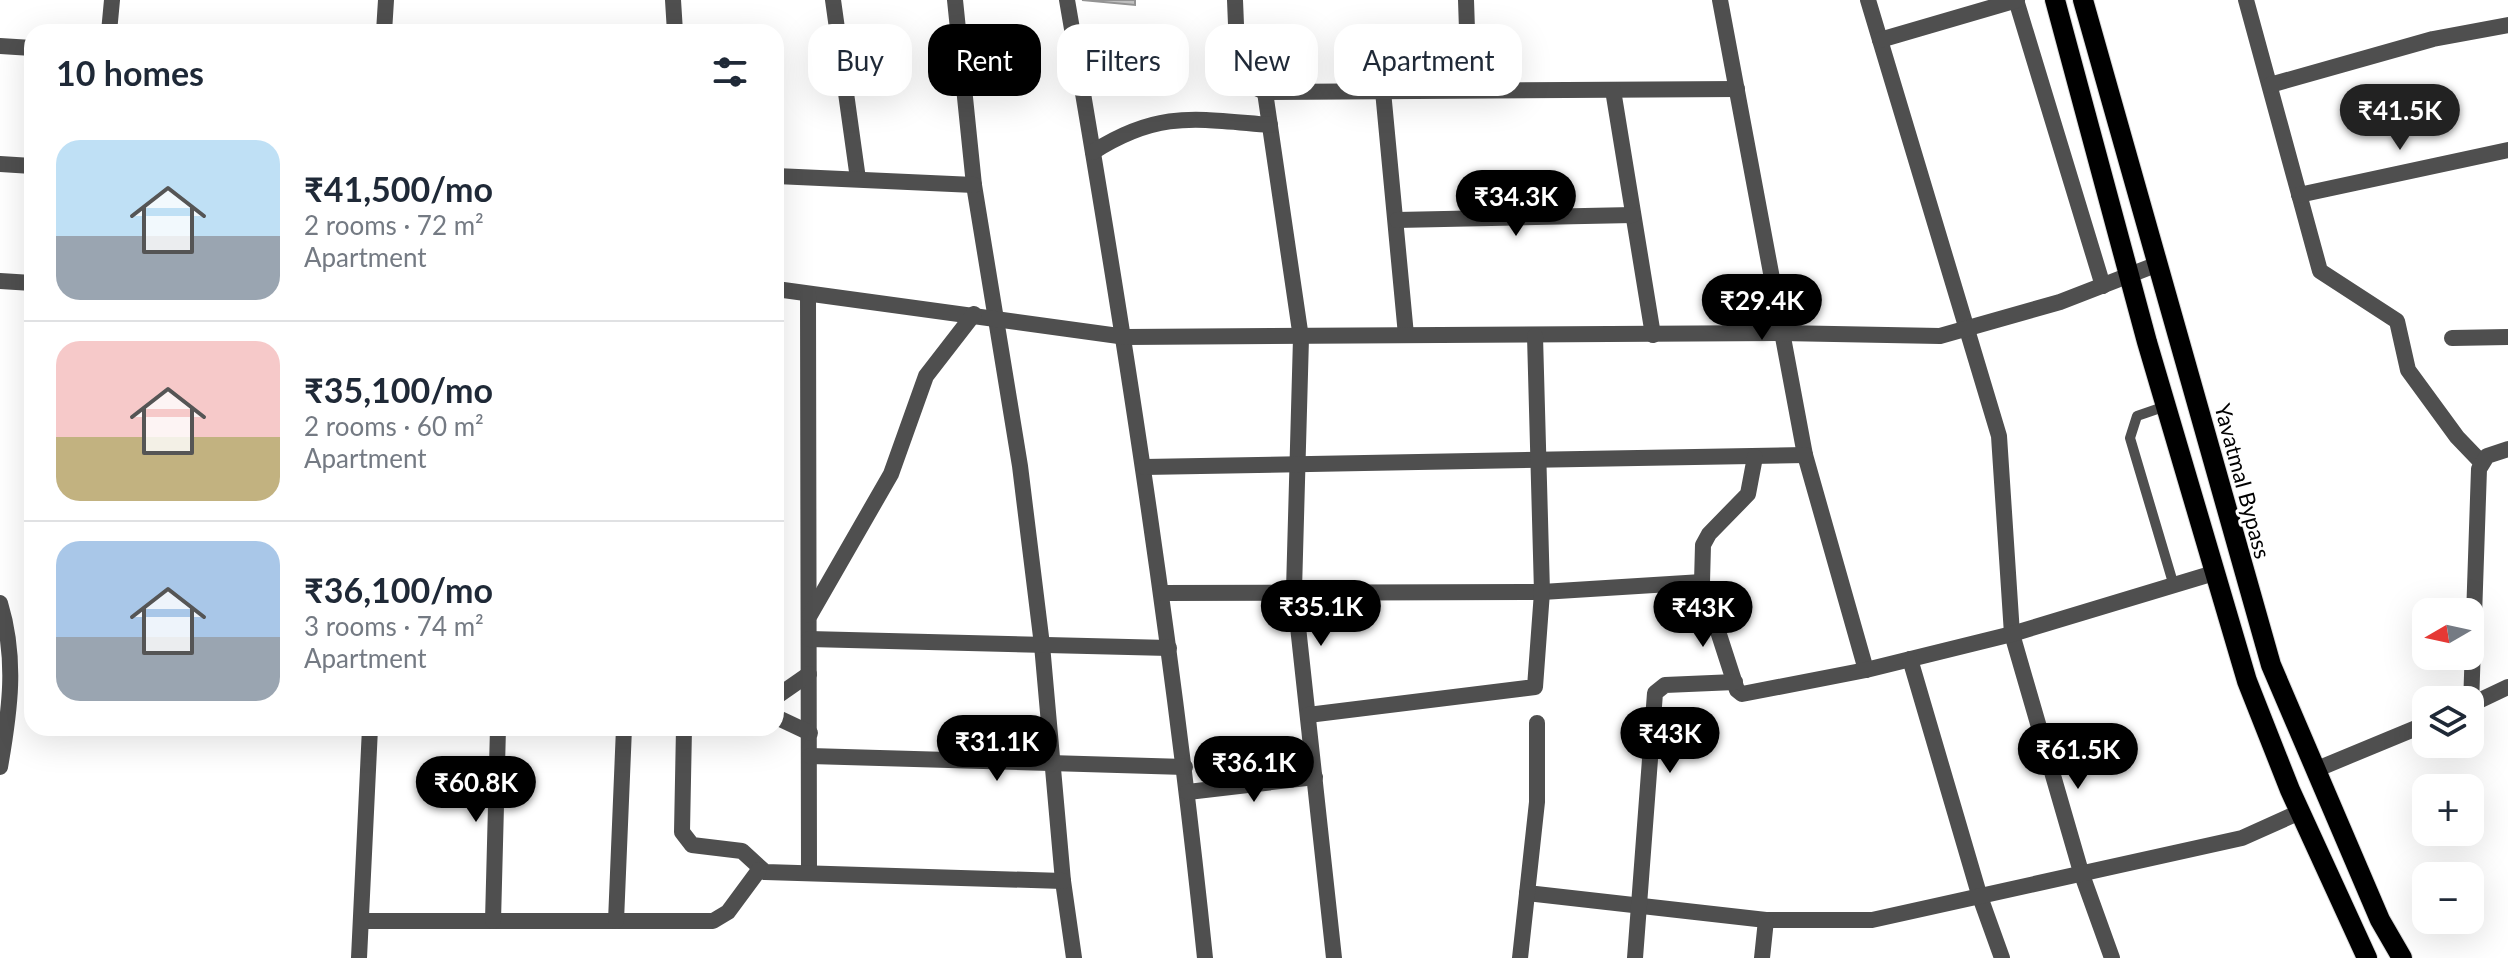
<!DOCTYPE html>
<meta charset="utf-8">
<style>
:root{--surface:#fff;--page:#f6f6f7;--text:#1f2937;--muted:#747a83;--line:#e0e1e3;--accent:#000}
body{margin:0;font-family:Lato,sans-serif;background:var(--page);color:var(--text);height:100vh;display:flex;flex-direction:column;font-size:30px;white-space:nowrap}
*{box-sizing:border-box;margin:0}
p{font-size:26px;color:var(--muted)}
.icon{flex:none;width:44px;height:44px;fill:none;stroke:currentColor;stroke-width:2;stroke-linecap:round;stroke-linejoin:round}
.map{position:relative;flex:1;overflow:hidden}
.sheet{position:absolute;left:24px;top:24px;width:760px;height:712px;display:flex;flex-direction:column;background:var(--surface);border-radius:24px;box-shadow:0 8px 32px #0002}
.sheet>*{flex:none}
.hud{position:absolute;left:808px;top:24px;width:760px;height:72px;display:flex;gap:16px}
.needle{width:52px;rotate:261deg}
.tools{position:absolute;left:2412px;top:598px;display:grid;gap:16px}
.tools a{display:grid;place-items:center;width:72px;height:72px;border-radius:16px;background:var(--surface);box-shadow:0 8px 32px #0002;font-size:40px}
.price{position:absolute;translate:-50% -68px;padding:0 18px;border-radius:28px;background:var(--accent);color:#fff;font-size:26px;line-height:52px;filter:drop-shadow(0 2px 4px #0008)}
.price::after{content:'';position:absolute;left:50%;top:48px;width:24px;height:18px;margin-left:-12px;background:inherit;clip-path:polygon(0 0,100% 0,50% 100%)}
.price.current{background:#222;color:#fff}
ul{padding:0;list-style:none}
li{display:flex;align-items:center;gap:24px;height:200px;padding:0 32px}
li+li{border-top:2px solid var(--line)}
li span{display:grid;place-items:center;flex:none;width:224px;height:160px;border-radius:24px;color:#555}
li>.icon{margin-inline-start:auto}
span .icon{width:96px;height:96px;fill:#fffc;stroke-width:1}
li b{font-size:34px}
h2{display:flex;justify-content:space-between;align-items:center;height:96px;padding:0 32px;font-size:34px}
.tag{padding:0 28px;border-radius:24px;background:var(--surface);box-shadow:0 8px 32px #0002;font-size:28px;line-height:72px}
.tag.current{background:var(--accent);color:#fff}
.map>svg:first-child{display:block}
</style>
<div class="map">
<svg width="2508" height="958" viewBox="0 0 2508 958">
<rect width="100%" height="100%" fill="#fff"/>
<g fill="#bfbfbf" stroke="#939393" stroke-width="2">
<path d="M1082 0H1135V5Z"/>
<path d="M1146 68 1148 90H1102V71Z"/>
</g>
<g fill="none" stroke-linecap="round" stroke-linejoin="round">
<defs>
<g id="primary">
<path d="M2055 0 2147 342 2247 681 2290 790 2367 958"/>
<path d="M2083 0 2271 665 2380 920 2402 958"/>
</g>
</defs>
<use href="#primary" stroke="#dbdbdb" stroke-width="22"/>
<path stroke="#4f4f4f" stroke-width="10" d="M2166 406 2137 416 2130 438 2174 586"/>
<g stroke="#4f4f4f" stroke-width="16">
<path d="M673 0 675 32"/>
<path d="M833 0 858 179"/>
<path d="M955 0 974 185 1020 466 1042 645 1063 881 1074 958"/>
<path d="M1067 0C1122 318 1172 637 1205 958"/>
<path d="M1235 0 1238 74 1242 82 1265 92 1737 89"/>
<path d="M1466 0 1469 90"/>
<path d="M1720 0 1805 455 1866 670"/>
<path d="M1868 0 1999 436 2012 634 2081 872 2112 958"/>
<path d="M2016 0 2103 286"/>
<path d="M2246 0 2320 271 2397 321 2408 370 2457 437 2481 462"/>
<path d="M109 32 112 0"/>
<path d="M384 32 386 0"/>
<path d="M1880 40 2017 0"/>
<path d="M0 46 32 48"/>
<path d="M2270 85 2433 39 2508 25"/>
<path d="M1613 90 1653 335"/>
<path d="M1383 91 1406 335"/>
<path d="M1265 92 1301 338 1294 590 1334 958"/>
<path d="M1093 152C1159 110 1195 119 1270 125"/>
<path d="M0 164 32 166"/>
<path d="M776 176 974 185"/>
<path d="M2299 195 2508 150"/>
<path d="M1397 220 1633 215"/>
<path d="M0 281 32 283"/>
<path d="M776 289 1126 337 1781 333 1940 336 2060 302 2158 264"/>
<path d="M808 294 809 873"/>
<path d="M2452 338 2508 337"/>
<path d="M1144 467 1805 455"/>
<path d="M1702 582 1703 545 1709 534 1748 494 1755 457"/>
<path d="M1161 593 1542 592 1702 582 1737 690 1742 694 1866 670 2012 634 2214 573"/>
<path d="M0 603C17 659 10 710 0 767"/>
<path d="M810 615 891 474 926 376 974 314"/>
<path d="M809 639 1169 648"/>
<path d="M1910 659 1979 894 2002 958"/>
<path d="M776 697 809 674"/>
<path d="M2470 705 2508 687"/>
<path d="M2471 705 2479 469 2487 456 2508 449"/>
<path d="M1308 715 1535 687 1542 592 1535 336"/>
<path d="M776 717 810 733"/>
<path d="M684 728 682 832 692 845 742 851 765 872 1063 881"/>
<path d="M810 756 1185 767"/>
<path d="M2315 770 2426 724"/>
<path d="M1188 792 1315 777"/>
<path d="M1527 893 1766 920H1872L2242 838 2300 812"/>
<path d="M361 921H713L728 912 759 870"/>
<path d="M493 921 498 728"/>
<path d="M616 921 624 728"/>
<path d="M359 958 370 728"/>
<path d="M1520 958 1537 802V723"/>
<path d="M1635 958 1655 693 1665 685 1735 682"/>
<path d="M1762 958 1766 920"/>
</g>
<use href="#primary" stroke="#000" stroke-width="20"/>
</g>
<g text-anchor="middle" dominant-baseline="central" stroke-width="6" stroke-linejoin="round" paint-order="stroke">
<g font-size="22" fill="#000" stroke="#fff">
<text transform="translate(2243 481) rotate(75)">Yavatmal Bypass</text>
</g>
</g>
</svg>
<div class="tools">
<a><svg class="needle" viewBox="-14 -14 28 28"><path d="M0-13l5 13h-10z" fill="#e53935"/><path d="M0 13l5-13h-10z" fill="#747a83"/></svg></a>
<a><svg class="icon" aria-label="layers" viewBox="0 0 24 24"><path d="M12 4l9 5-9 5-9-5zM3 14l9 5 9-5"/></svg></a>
<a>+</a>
<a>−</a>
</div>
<b class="price current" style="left:2400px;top:152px">₹41.5K</b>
<b class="price" style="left:1516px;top:238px">₹34.3K</b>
<b class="price" style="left:1762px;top:342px">₹29.4K</b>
<b class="price" style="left:1321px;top:648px">₹35.1K</b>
<b class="price" style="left:1703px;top:649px">₹43K</b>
<b class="price" style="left:1670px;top:775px">₹43K</b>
<b class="price" style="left:997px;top:783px">₹31.1K</b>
<b class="price" style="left:2078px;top:791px">₹61.5K</b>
<b class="price" style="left:1254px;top:804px">₹36.1K</b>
<b class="price" style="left:476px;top:824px">₹60.8K</b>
<div class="hud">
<a class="tag">Buy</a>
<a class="tag current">Rent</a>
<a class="tag">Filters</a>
<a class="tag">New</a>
<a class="tag">Apartment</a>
</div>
<section class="sheet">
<h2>10 homes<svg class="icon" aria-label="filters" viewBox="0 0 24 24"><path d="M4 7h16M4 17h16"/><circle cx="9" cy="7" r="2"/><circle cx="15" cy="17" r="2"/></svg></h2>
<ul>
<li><span style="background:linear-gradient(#bfe0f5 60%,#9aa5b1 0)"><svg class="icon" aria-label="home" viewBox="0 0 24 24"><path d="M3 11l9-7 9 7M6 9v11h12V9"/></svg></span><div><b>₹41,500/mo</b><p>2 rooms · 72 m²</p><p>Apartment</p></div></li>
<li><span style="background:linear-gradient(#f6c9c9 60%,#c2b280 0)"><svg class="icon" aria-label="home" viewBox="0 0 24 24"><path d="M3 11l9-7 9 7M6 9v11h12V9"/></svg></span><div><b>₹35,100/mo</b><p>2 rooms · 60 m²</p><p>Apartment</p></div></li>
<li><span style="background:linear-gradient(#a9c7e8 60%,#9aa5b1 0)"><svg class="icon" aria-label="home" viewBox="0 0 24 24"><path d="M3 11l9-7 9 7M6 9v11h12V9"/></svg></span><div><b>₹36,100/mo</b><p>3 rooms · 74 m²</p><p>Apartment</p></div></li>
</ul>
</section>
</div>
